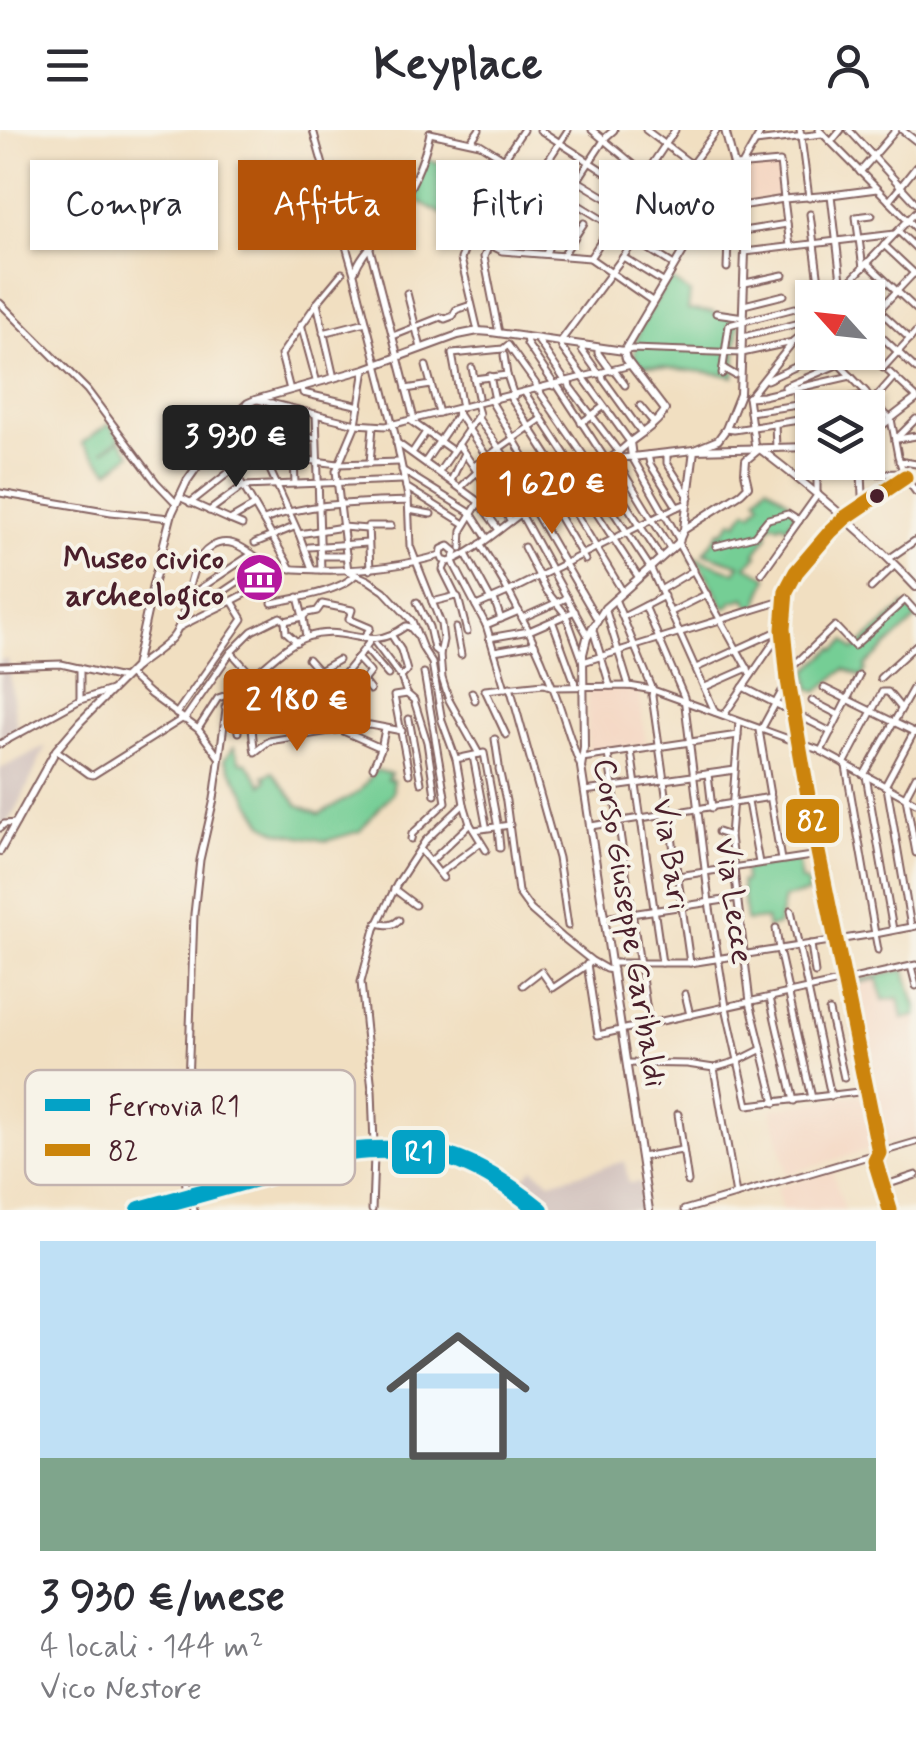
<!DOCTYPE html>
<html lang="it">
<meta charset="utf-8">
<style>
:root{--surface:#fff;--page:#f2f2f3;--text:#2b2b33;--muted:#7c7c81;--accent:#b45309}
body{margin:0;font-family:Mynerve,sans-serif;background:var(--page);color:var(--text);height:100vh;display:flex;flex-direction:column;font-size:38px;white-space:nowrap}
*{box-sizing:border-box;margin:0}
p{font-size:32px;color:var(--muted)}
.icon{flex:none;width:55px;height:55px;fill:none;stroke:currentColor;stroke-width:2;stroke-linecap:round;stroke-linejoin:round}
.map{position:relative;height:1080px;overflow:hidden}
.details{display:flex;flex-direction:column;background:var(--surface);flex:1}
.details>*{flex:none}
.banner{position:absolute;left:30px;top:30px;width:858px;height:90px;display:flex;gap:20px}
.needle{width:65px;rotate:297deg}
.buttons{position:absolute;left:795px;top:150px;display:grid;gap:20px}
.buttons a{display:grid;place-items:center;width:90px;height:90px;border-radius:0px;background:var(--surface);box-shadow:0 2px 8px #0004;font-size:50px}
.price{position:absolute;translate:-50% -85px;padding:0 22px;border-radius:10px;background:var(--accent);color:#fff;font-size:32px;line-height:65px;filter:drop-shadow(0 2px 5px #0008)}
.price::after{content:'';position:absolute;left:50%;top:60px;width:30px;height:22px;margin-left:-15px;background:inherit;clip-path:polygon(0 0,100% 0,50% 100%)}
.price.selected{background:#222;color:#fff}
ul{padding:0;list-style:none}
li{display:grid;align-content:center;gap:20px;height:530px;padding:0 40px}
li span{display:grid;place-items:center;height:310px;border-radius:0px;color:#555}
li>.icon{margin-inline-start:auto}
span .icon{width:180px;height:180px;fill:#fffc;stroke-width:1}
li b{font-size:42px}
.pill{padding:0 35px;border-radius:0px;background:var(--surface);box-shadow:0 2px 8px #0004;font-size:35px;line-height:90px}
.pill.selected{background:var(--accent);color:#fff}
header{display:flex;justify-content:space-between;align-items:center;height:130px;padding:0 40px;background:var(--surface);font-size:45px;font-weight:800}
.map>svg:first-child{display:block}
</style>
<header><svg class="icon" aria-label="menu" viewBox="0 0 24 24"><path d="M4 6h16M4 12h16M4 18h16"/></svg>Keyplace<svg class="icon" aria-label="person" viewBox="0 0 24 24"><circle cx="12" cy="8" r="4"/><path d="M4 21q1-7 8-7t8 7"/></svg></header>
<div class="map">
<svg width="916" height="1080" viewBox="0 0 916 1080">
<rect width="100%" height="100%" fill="#f7f3e8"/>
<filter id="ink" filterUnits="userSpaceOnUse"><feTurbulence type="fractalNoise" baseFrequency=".01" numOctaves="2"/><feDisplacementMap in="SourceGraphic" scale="20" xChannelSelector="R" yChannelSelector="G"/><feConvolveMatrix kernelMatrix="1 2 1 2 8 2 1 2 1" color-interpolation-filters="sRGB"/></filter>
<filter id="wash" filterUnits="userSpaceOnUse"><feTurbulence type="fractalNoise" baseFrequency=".0048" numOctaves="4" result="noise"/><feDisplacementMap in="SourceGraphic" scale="40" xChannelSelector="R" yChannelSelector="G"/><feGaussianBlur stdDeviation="2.25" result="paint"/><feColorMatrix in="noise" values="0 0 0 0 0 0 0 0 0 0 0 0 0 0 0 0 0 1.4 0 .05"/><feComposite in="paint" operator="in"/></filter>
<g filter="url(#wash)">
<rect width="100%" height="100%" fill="#f1dfc1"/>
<g fill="#f4d4bf">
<path d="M778 36 781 67 743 73 740 41Z"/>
<path d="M587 557 638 560 646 614 588 623Z"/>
<path d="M905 840 916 878V1006L883 1016 867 933 844 852Z"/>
<path d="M862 964 873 1018 787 1044 771 979Z"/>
<path d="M832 1040 844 1080H782L776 1058Z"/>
</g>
<g fill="#d0c0bb">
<path d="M8 529 17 598 0 608V530Z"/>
<path d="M46 616 21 670 0 707V639Z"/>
<path d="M625 1031 628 1053 640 1052 643 1080H584L580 1077 575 1080H548L520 1052 533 1038 550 1052Z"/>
</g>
<g fill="#74ce95" stroke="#5f7660" stroke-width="2.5">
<path d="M426 29 481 44 465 97 409 66Z"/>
<path d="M670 149 690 163 688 180 713 182 715 184 739 188 734 247 720 244 636 234C628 204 656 173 670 149Z"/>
<path d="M109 294 120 308 102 322 120 310 131 324 109 341 82 313Z"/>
<path d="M767 355 789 371 787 374 797 381 787 397 781 393 779 396 773 393 767 400 768 405 755 423 758 426 746 436 768 447 757 476 751 478 745 468 731 472V475L725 478 700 434 691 430V426L735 442 740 435 704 423 720 401 723 402 733 390 737 393 747 380 752 383 761 372 757 367Z"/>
<path d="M905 475 916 486V489L865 536 866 539 862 547 845 539 817 562 810 558 808 540 834 518 836 520 846 511 854 520Z"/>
<path d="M234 617 240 632 247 633 262 655 267 650 264 646 273 642 298 675 319 684 359 662 376 640 391 644 387 649 393 650V662L360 701 326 711 279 702 264 694 224 629Z"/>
<path d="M800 729 798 733 801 751 807 752 808 763 784 768 778 795 768 798 766 789 746 791 741 752 745 751 744 739Z"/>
<path d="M905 840 916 878V886L903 889 899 868 883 870 878 849 849 855 848 852Z"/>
</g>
</g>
<g filter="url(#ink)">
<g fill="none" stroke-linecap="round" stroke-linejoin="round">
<defs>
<g id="street">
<path d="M313 0 354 144 395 304 408 367 410 416 441 494 443 510 440 524 442 548 449 570 479 624"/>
<path d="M540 0 694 100"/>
<path d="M592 0 645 44"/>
<path d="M646 0 691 34"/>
<path d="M800 0 809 68"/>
<path d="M819 0 916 98"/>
<path d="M849 0 916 73"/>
<path d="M902 0 916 11"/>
<path d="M430 3 480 14 611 95"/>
<path d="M471 11 479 0"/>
<path d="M755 12 822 4"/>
<path d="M831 12 841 0"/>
<path d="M504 29 523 0"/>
<path d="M742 35 762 0"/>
<path d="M735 36 780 32 784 69 741 76"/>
<path d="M650 37 676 55"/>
<path d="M860 42 896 0"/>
<path d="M536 49 568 0"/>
<path d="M578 51 623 78"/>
<path d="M889 71 916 37"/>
<path d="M810 84 819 152"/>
<path d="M648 94 684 117"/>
<path d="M616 98 674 135"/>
<path d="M743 101 787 94"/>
<path d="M898 101 916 118"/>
<path d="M692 105 725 110"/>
<path d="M489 115 484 127 499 203"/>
<path d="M884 115 915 144"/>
<path d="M790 116 784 69 831 65"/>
<path d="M370 119 414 289"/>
<path d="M745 122 895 104"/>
<path d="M546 124 566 68 606 7 614 0"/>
<path d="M563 125 584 93"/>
<path d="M623 127 663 152"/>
<path d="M590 128 675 0"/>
<path d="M867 133 916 179"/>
<path d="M727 138 728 110"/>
<path d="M863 138 856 87 872 85"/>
<path d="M355 141C361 124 376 111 387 96 406 69 423 36 430 3"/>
<path d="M849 152 865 168"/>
<path d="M745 153 783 145"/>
<path d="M842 159 831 65 877 59"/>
<path d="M407 163 421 218"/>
<path d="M834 168 916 82"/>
<path d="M868 170 910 209"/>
<path d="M0 173 87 260 156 352 176 373"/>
<path d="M317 173 334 248"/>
<path d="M744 175 784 165"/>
<path d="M879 180 914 143"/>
<path d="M716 183 744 187"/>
<path d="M301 194 317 253"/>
<path d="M868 194 916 239"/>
<path d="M478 201 461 129 470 105 502 121 590 128 652 171"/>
<path d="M323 203 366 192"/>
<path d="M393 206 441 187 445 189 453 186 456 180 471 175"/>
<path d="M526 207 527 214 552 251 553 256"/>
<path d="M743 207 800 193"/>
<path d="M537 209 566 252"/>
<path d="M583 215 582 220 599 244"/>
<path d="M598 218V223L611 241"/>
<path d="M624 221 632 219 742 223 793 212"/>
<path d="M821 222 838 233 866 262 872 272 891 289 898 326 905 347 916 362"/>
<path d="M836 222 838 233"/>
<path d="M504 225 507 245 514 266"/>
<path d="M426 236 439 283"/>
<path d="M472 238 478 267"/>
<path d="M723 238 735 245"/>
<path d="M883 238 916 202"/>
<path d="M365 239 356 294 336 341 348 441 368 450 384 461 412 491 423 519 432 533 442 591 456 629 464 674 470 694 486 720"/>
<path d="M614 240 625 255"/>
<path d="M889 242 916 267"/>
<path d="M602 243 603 249 642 303"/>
<path d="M722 244 729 195 795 178"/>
<path d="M490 246 495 270"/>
<path d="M474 249 507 245"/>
<path d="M767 250 823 224"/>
<path d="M569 252 570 257 619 322"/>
<path d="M557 255 606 330"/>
<path d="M302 257 303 263 360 276"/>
<path d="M785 257 839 234"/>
<path d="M795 257 806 318"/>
<path d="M406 259 431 255"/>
<path d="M540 259 541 264 593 339"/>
<path d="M290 260 281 225 317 173 342 143"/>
<path d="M525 263 580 347"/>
<path d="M751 265 793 212 799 207H805L812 214"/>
<path d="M510 267 567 355"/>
<path d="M748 267 763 266 851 246"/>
<path d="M748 267 755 318"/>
<path d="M258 270 356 294 386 296 631 235"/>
<path d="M491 271 585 430"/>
<path d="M872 272 893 248"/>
<path d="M272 273 270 301 316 308"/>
<path d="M871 273V278L879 299"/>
<path d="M640 276 654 293"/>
<path d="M242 278 299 404 312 439"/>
<path d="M462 278 452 224 503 219 508 215 536 254 537 260"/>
<path d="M457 282 487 327"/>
<path d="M750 282 866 265"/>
<path d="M316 284 321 440"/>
<path d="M477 287 513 338"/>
<path d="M411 291 453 321"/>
<path d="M581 293 603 277"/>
<path d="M775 294 776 318"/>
<path d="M726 299 734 300 812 288"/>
<path d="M216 309 291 439"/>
<path d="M898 309 916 306"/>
<path d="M895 310 916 289"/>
<path d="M396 312 479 372 499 400"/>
<path d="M458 314 511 391"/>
<path d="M412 323 426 302"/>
<path d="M667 323V333L689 367"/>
<path d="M263 324 338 334 399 332"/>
<path d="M648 325 650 334 677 377 688 373"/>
<path d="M294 327 295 354"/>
<path d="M611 329 632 327 680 411"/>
<path d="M616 330 671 420"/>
<path d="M899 331 916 334"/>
<path d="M425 332 458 284"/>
<path d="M817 332V362"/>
<path d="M370 333 373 296"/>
<path d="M600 334 661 428"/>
<path d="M474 336 541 289"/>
<path d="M402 340 471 383 487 408"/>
<path d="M439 342 479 284 476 274"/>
<path d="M588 343 651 439 715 582"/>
<path d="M862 344 904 343"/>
<path d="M795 346 802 344 834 343V332"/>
<path d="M499 347 523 383"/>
<path d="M575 350 639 448"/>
<path d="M451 351 464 323"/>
<path d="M406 357 465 394"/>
<path d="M461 357 477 342"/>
<path d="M561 359 623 462"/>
<path d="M0 363 111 382 170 388"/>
<path d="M179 367 230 390 254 376"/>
<path d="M190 373 260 318"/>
<path d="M863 376 905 347"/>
<path d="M532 377 597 489"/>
<path d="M409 380 431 384"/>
<path d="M209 381 243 356 403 350"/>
<path d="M521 384 588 506"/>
<path d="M846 387 831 401 789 452C782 474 783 499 784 522L816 712 879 1023 875 1031 890 1080"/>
<path d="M230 390 242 395"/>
<path d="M264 390C310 372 359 373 408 371"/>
<path d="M299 404 343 397 367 399"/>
<path d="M255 413 294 397"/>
<path d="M678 413 751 545"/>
<path d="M480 414C510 460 535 510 555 563 564 587 571 613 581 637"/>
<path d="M716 416 754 406 768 389 788 384 799 391"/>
<path d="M309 417 368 413"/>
<path d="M524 417 546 460 566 485 583 532 785 470"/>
<path d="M461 418 462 400 479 372"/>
<path d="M466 424 491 470"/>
<path d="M441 425 443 430 449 432C476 421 498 400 522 383 558 360 598 341 630 312L562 218 560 212 717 0"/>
<path d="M320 426H347"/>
<path d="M890 428 916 410"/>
<path d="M370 440 368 396H391"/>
<path d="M762 443 818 364"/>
<path d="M871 458 895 435"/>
<path d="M662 459 694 440"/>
<path d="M187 464H192L252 424"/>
<path d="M456 466 458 467 467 502"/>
<path d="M494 469 501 489"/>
<path d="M615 469 653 560 652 566 690 833"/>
<path d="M417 472 429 497 434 519 440 524"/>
<path d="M432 472 456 466 443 440 446 433"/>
<path d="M206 473 266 433"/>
<path d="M272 473C295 468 340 462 355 445"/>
<path d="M476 476 508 462 677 377"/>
<path d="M645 476 684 567 709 772 726 877 748 975 867 961"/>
<path d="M605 478 629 556"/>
<path d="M671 482 707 464"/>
<path d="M623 487 664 466"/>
<path d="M522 488 567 468"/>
<path d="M285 491 286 502 297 512"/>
<path d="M553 493 576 556"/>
<path d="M486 495 519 481"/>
<path d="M592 497 610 556"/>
<path d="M178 498C214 478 252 465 284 438"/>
<path d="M456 498 461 525"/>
<path d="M392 506 401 520 407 541 401 547"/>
<path d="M306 507 303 487 307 483 317 481 322 474 352 480 349 489 370 498 364 508"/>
<path d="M489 508 529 501 575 481"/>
<path d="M376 514 401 547 407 564 414 570 427 612 435 665"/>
<path d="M365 518 388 545"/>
<path d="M494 521 535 514"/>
<path d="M231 522 248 541"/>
<path d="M357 528 370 542 363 551 370 560"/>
<path d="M308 529 324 547 339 549"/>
<path d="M0 536 61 534 122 548"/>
<path d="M136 537C147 528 162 519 172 508 190 487 184 433 211 417 235 402 252 429 273 436 288 440 304 439 319 440 361 441 400 437 441 425L442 419 449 416 456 422 453 431 455 436 486 495 505 558"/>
<path d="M80 538V570"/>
<path d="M696 538 780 500"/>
<path d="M319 541 338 530"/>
<path d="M787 542 835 496 854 516 905 470 916 482"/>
<path d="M129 545 150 564 198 599 218 626"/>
<path d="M880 548 916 515"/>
<path d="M510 557 558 728 568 796"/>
<path d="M705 557 748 538"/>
<path d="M743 557 831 602"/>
<path d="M824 558 916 603"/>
<path d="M231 559C258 580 249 593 255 622L269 611 360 596 370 595 402 601"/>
<path d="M472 562 475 570"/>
<path d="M407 564 394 566 409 644"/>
<path d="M812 571 839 585"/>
<path d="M225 577 237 587 238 602"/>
<path d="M176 584 243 489 232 471"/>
<path d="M724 585 781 502"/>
<path d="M409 589 421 653"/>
<path d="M184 590 231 522 252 501 280 487 285 491 303 487 298 467"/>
<path d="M739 592 730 706 750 872 775 973"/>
<path d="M198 599 218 568 227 565"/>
<path d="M336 600C329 548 343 550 370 511"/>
<path d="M759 600 781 730"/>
<path d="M761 600 788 550"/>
<path d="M343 601 381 618"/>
<path d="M506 605 485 560 544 554 553 557 629 556 653 560 819 620 916 673"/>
<path d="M495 609 499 636"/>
<path d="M0 614 80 570 111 560"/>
<path d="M56 620 89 644 93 645 182 589"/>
<path d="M631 621 662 833"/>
<path d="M821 621 859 546"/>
<path d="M608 624 649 894"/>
<path d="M473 626 486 695"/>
<path d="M582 628 738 605"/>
<path d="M456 629 484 623 497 693"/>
<path d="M844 634 882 562H888L901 578"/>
<path d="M846 636 875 804 916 796"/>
<path d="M373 637 381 619 385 599"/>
<path d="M499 639 506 671 518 762 531 780 562 807 592 831 606 839 613 840"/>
<path d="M708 644 712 678"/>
<path d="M864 645 916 553"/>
<path d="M866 646 893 800"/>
<path d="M885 656 914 602"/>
<path d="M887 657 911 797"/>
<path d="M585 661 735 640"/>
<path d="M905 667 916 646"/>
<path d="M906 668 916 723"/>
<path d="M748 672 759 733"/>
<path d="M591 696 771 667"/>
<path d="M0 698 4 694 16 693"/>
<path d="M498 698 500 718"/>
<path d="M474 700 510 695"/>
<path d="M718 702 730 706"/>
<path d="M411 709 412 704 446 672 424 543"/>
<path d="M420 719 443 748"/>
<path d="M430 732 470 694"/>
<path d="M440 743 480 713"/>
<path d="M678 746 818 725"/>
<path d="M394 759 415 775"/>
<path d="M791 780 831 966"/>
<path d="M604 788 738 768"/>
<path d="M377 793C386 795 392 797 399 790"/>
<path d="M776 798 779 820 812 968"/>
<path d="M811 814 815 843"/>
<path d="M611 833H690L875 804 878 820"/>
<path d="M587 834 598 905 916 835"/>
<path d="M911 836 916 856"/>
<path d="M523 855 541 841 553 858 590 833"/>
<path d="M685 864 690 885"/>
<path d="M770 868 794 971"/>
<path d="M829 881 844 948"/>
<path d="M627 933 687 934 714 938 738 931 760 920"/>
<path d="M714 938 736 1065"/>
<path d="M678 984 688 1052"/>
<path d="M374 1015 372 960 361 852 375 799 397 754 425 711 464 674"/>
<path d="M641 1027 682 1020"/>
<path d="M883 1056 916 1045"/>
<path d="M194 1080 186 1057 185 1040 194 784 200 730 214 669 228 565 248 541 255 544C271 531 288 513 307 507 348 493 366 525 406 496L410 497 416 504"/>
<path d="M372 1080 374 1026"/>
<path d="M684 1080 916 1012"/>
</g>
<g id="secondary">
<path d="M624 221 626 229 665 280C658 293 642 303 630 312L632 327 694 320 812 317"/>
<path d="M624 221 733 37"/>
<path d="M868 306 916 269"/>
<path d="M760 319C816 362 868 405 916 457"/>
<path d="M694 320 718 310 726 299 740 264 745 122 736 43 725 0"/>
<path d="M846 387 863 376 861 332"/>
<path d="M685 399 741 363 748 356 745 343 746 330 758 320"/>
<path d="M0 721 56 620 80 592 135 537 153 455 172 383 187 351 230 290 248 273 255 270 365 239 458 205 478 201 491 202 624 221"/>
<path d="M649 1080 581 637 584 618 583 524 587 508 605 478 678 413 684 399 694 320"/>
</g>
</defs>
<use href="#street" stroke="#846260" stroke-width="9"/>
<use href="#secondary" stroke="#846260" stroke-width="10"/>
<use href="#street" stroke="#fff" stroke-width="5"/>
<use href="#secondary" stroke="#fff" stroke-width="6"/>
<defs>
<path id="bus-1" d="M890 1080 875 1031 879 1023 878 1017 816 712 788 550 783 499 786 461 796 442 831 401 846 387 905 347"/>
</defs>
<use href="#bus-1" stroke="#f7f3e8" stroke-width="22"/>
<use href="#bus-1" stroke="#cc840b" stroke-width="15"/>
<defs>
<path id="rail-1" d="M140 1080 350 1022C378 1018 425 1019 452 1028 482 1038 515 1060 540 1080"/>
</defs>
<use href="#rail-1" stroke="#f7f3e8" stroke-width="25"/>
<use href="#rail-1" stroke="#04a2c6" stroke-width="18"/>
</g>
</g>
<defs>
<symbol id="museum-disc" viewBox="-11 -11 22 22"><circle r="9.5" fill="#b5179e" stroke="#f7f3e8"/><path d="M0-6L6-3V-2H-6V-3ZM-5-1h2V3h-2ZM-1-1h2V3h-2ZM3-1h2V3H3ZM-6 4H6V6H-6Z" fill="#fff"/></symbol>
</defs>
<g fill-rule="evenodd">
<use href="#museum-disc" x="232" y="420" width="55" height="55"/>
</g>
<circle fill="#4a1f2b" stroke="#f7f3e8" stroke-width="4" cx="877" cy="366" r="9"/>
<g text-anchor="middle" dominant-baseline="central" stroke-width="8" stroke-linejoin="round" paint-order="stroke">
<g font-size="32" font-weight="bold" fill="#4a1f2b" stroke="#f7f3e8" text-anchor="end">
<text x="224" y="429">Museo civico<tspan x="224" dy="37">archeologico</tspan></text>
</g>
<g font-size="32" fill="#4a1f2b" stroke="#f7f3e8">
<text transform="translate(670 724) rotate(82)">Via Bari</text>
<text transform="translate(733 771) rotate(82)">Via Lecce</text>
<text transform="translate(629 793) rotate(81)">Corso Giuseppe Garibaldi</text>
</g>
</g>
<rect x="25" y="940" width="330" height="115" rx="15" fill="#f7f3e8" stroke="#c3b3af" stroke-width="2.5"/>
<rect x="45" y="969" width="45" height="12" fill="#04a2c6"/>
<rect x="45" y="1014" width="45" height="12" fill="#cc840b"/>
<g font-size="28" fill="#4a1f2b">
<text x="108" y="985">Ferrovia R1</text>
<text x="108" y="1030">82</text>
</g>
<g stroke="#f7f3e8" stroke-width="4">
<rect x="784" y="667" width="57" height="48" rx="10" fill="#cc840b"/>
<rect x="390" y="998" width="57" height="48" rx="10" fill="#04a2c6"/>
</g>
<g font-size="28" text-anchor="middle" font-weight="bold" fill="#fff">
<text x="812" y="700">82</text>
<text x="419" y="1031">R1</text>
</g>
</svg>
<div class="buttons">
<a><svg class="needle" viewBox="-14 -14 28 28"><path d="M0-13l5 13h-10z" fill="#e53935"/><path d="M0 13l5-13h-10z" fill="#7c7c81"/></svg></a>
<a><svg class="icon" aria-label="layers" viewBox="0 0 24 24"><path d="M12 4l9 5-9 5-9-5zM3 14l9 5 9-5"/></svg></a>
</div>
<b class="price selected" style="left:236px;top:360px">3 930 €</b>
<b class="price" style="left:552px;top:407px">1 620 €</b>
<b class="price" style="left:297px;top:624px">2 180 €</b>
<div class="banner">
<a class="pill">Compra</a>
<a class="pill selected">Affitta</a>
<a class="pill">Filtri</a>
<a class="pill">Nuovo</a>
</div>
</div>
<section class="details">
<ul>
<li><span style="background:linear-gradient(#bfe0f5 70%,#7fa58c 0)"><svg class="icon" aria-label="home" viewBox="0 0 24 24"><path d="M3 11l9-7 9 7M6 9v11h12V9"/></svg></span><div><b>3 930 €/mese</b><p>4 locali · 144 m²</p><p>Vico Nestore</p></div></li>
</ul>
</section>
